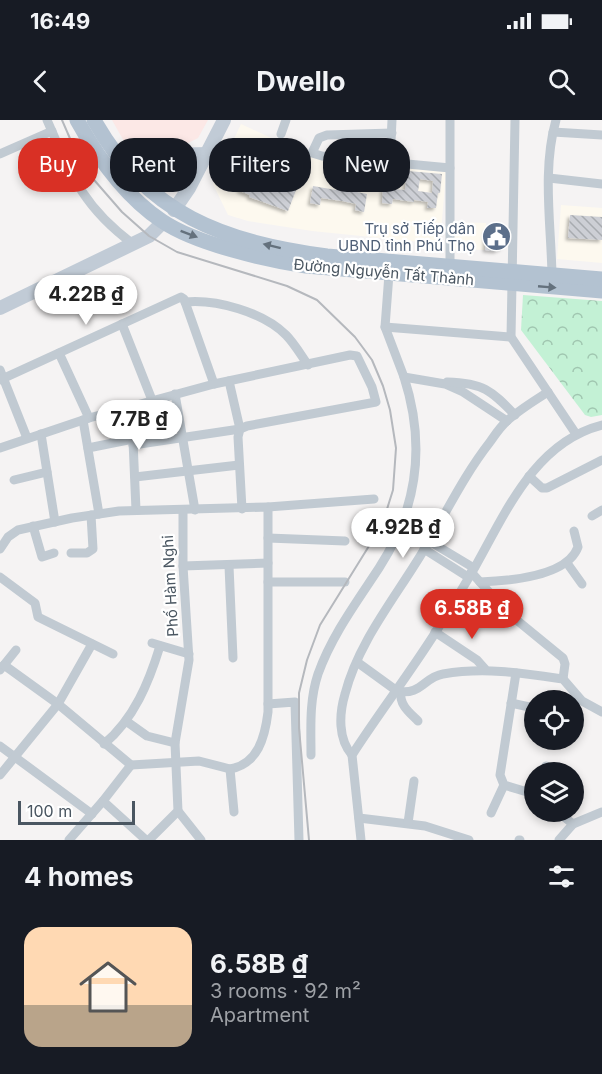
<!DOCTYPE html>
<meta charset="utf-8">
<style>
:root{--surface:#171b24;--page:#242831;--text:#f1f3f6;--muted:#9ea1a6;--line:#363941;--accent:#d93025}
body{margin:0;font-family:Inter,sans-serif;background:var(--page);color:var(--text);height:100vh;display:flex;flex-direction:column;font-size:22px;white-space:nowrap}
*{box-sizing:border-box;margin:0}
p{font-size:20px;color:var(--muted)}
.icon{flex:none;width:33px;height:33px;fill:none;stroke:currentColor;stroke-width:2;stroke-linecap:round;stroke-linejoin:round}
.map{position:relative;height:720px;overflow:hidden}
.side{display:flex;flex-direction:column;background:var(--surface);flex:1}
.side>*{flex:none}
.guide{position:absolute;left:18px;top:18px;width:567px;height:54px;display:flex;gap:12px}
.controls{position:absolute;left:524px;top:570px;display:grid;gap:12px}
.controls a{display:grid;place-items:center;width:60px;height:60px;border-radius:50%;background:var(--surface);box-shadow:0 3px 9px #0003;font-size:30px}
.scale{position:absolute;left:18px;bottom:15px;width:117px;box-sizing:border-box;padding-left:6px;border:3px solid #4a5661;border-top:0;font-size:16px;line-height:21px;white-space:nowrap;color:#4a5661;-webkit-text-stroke:4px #fff;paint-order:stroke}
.price{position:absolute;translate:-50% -51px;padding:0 14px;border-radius:21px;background:#fff;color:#222;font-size:20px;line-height:39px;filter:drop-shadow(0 2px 3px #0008)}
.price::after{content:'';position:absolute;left:50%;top:36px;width:18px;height:14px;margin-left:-9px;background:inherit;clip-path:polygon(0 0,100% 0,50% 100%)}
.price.active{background:var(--accent);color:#fff}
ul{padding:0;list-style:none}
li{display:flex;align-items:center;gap:18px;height:150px;padding:0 24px}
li+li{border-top:2px solid var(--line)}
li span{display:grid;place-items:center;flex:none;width:168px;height:120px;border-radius:18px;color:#555}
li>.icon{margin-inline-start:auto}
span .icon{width:72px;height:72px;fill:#fffc;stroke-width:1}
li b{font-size:26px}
h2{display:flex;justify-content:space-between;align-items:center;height:72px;padding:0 24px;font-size:26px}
.chip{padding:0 21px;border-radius:24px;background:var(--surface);box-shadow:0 3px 9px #0003;font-size:21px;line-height:54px}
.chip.active{background:var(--accent);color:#fff}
.status{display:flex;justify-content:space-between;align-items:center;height:42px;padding:0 30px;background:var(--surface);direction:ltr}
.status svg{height:16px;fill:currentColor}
header{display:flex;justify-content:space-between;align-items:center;height:78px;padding:0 24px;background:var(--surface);font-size:27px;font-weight:700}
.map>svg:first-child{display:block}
</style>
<div class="status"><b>16:49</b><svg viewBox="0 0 49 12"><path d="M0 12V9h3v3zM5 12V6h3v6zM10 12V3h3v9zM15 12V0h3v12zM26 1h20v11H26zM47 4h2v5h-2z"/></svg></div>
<header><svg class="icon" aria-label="back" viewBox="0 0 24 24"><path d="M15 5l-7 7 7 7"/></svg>Dwello<svg class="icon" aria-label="search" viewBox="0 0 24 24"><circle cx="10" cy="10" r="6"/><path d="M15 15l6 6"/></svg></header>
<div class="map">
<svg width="602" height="720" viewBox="0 0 602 720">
<defs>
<pattern id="park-crowns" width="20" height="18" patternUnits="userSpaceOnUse" patternTransform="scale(1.5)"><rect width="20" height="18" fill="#c3f1d5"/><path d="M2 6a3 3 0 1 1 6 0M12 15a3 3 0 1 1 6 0" fill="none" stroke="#a0c6b0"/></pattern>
<pattern id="building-back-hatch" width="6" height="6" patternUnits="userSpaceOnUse" patternTransform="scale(1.5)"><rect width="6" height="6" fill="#cdcfd5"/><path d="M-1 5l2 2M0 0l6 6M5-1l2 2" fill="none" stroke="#a8abb0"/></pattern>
<filter id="shadow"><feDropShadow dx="-2.5" dy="2.5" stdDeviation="1.5" flood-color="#0004"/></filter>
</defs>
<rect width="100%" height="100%" fill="#f5f3f3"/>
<g fill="#fdf9ef">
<path d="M241 4 315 38 446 52 440 124 312 111 248 101 228 95 213 64Z"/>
<path d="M561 85 602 88V143L557 139Z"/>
<path d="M453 102 486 103 485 130 452 129Z"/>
</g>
<path fill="#fce8e6" d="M112 0H208L198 18 188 23 132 25 125 23Z"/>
<path fill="url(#park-crowns)" d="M523 175 602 181V295L591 297 585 295 521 210Z"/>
<g fill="url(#building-back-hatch)" fill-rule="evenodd" filter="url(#shadow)">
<path d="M246 21 266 28 267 24 298 35 292 49 303 52 288 91 249 77 250 75 240 71 235 60 239 50 236 49Z"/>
<path d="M385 49 442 54 440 73H436H438L436 88H427L428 82 414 80V82L393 79 392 84 382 83 383 68 405 70 406 58 385 56ZM420 59 433 61 432 73 418 71Z"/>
<path d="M313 66 336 70 337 68 367 74 364 92 355 90 356 84 342 81 321 78 320 85 310 83Z"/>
<path d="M570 95 602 97V120L568 118Z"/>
<path d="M486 109H505V124L502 128 496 131 485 130Z"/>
</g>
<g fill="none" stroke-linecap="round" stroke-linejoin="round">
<g stroke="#c1cad2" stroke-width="9">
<path d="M47 0C71 55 83 87 133 124"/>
<path d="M515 0 511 217 576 314"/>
<path d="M553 12 602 15"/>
<path d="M392 13 327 15 319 18 312 33 322 36 450 48"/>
<path d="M281 14 286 0"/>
<path d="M0 34 52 11"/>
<path d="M390 43 392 0"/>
<path d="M549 58 602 64"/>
<path d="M450 146V0"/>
<path d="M389 154 385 207 404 257 445 264 463 272 507 301"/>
<path d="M552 155C551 104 542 49 556 0"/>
<path d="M185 182C216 179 263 192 286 215 294 223 301 235 308 245"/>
<path d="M122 204 152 280"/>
<path d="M385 207 511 217"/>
<path d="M59 233 89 298"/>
<path d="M0 250 27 318"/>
<path d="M0 260 181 177 184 179 214 264"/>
<path d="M447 262C483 263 491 270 515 295"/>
<path d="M175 274 195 390"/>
<path d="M83 300 99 394"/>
<path d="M41 314 55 402"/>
<path d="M133 321 136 390"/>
<path d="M133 325 240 309 229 261"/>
<path d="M0 328 89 298 214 264 350 235 357 236 372 267 376 282 247 306 240 309 238 317 242 389"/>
<path d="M88 328 133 319 123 288"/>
<path d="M529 356 542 368H547L602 340"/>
<path d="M135 357 239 345"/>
<path d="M14 360 47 352"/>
<path d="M268 387 374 379"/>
<path d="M592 396 602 390"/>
<path d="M33 406 42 437 54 433"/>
<path d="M268 418 345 421"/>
<path d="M429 421 474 448"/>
<path d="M0 429 8 417 18 410 72 398 119 391 268 387V592C265 617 258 644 230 649L234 692"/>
<path d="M424 429 468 457"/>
<path d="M71 433H87L93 429 91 395"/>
<path d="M567 443 582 464"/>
<path d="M183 446 268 443"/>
<path d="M229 446 233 538"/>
<path d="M471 452 508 493 563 538 565 544 563 559"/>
<path d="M0 457 35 483 38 497 113 534"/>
<path d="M268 462H345"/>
<path d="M480 462C507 461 567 457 578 427L574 411"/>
<path d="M435 512 477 540 485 549"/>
<path d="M152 523 189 534"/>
<path d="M92 524 58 584 131 645 199 641 230 649"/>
<path d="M357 542 397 571C421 576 424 557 443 554 484 547 522 553 563 559L582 581 602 592"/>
<path d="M0 550 16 530"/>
<path d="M516 553 500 655 504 665 534 674"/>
<path d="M401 572C399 585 410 593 418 601"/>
<path d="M511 583 534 588"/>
<path d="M268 584 295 582 299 720"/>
<path d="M126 601 147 616 175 623"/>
<path d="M104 624C134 599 149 562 160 526"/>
<path d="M0 626 92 694"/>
<path d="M311 635C311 608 309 581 318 554 332 515 356 483 379 448 418 388 426 325 404 257"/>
<path d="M352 635C338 619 339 594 345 574 359 519 400 472 428 423 448 389 465 354 490 322 495 315 500 307 507 301 519 290 534 281 548 272"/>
<path d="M544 652 546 646"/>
<path d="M0 655 58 584 4 545"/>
<path d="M103 681 146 720"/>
<path d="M178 691 201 720"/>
<path d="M558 692 573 704"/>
<path d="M491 693 504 665"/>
<path d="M359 698 425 706 469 720"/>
<path d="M408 703 414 661"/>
<path d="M69 720 103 681 131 645"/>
<path d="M149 720 178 691 175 623 189 540 183 446V391"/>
<path d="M361 720 352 635C379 593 410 553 437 510 450 489 463 468 475 447 506 392 535 322 602 305"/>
<path d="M519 720H520"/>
<path d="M559 720 573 704 602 692"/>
</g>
<g stroke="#c1cbd6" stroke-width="14">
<path d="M118 36 208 34"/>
<path d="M174 90 189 68 224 0"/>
<path d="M0 188 149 116 163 102"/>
</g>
<g stroke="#b3c2d1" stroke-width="15">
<path d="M77 0C98 38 126 77 162 101 196 124 266 140 306 146L602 171"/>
<path d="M94 0C147 95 224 122 327 136L602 159"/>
</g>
<path stroke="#b5b8bd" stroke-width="2" d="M62 0 75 30 95 61 122 92 149 116 177 132 287 166 317 180 355 217 372 240 383 266 390 290 396 328 393 370 382 405 320 505 307 540 299 573V608L309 720"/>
</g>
<defs><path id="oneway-solid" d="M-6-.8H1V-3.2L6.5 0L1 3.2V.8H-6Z" transform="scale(1.5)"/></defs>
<g fill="#64717d">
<use href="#oneway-solid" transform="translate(189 114) rotate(21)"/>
<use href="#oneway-solid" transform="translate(272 126) rotate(-166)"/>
<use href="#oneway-solid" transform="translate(547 167) rotate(5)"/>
</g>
<defs>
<symbol id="civic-disc" viewBox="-11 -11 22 22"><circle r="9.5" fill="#5c6f8a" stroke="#fff"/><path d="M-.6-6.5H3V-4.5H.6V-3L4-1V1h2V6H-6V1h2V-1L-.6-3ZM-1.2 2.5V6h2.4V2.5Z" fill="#fff"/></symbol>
</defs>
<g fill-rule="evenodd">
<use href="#civic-disc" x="480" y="100" width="33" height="33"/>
</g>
<g text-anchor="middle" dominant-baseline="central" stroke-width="4.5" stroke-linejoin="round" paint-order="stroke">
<g font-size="15" fill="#4e5e75" stroke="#fff" text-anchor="end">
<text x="475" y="108">Trụ sở Tiếp dân<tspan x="475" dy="17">UBND tỉnh Phú Thọ</tspan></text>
</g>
<g font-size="15" fill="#4a5661" stroke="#fff">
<text transform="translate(384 152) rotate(5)">Đường Nguyễn Tất Thành</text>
<text transform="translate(170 466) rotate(-93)">Phố Hàm Nghi</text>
</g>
</g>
</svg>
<div class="controls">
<a><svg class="icon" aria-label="locate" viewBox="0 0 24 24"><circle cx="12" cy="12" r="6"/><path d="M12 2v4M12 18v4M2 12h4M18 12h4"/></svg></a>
<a><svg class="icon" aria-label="layers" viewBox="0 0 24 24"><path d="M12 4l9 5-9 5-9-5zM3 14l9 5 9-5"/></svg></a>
</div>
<div class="scale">100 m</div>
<b class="price" style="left:86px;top:206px">4.22B ₫</b>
<b class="price" style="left:139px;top:331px">7.7B ₫</b>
<b class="price" style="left:403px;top:439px">4.92B ₫</b>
<b class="price active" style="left:472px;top:520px">6.58B ₫</b>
<div class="guide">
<a class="chip active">Buy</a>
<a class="chip">Rent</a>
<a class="chip">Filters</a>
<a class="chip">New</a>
</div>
</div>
<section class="side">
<h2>4 homes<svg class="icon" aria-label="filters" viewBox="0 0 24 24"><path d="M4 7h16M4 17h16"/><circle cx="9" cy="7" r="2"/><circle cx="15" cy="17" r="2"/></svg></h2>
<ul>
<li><span style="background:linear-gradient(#ffd9b3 65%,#b9a48a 0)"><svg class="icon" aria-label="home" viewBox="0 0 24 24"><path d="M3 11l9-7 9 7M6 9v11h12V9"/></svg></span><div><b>6.58B ₫</b><p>3 rooms · 92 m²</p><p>Apartment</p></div></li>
</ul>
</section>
